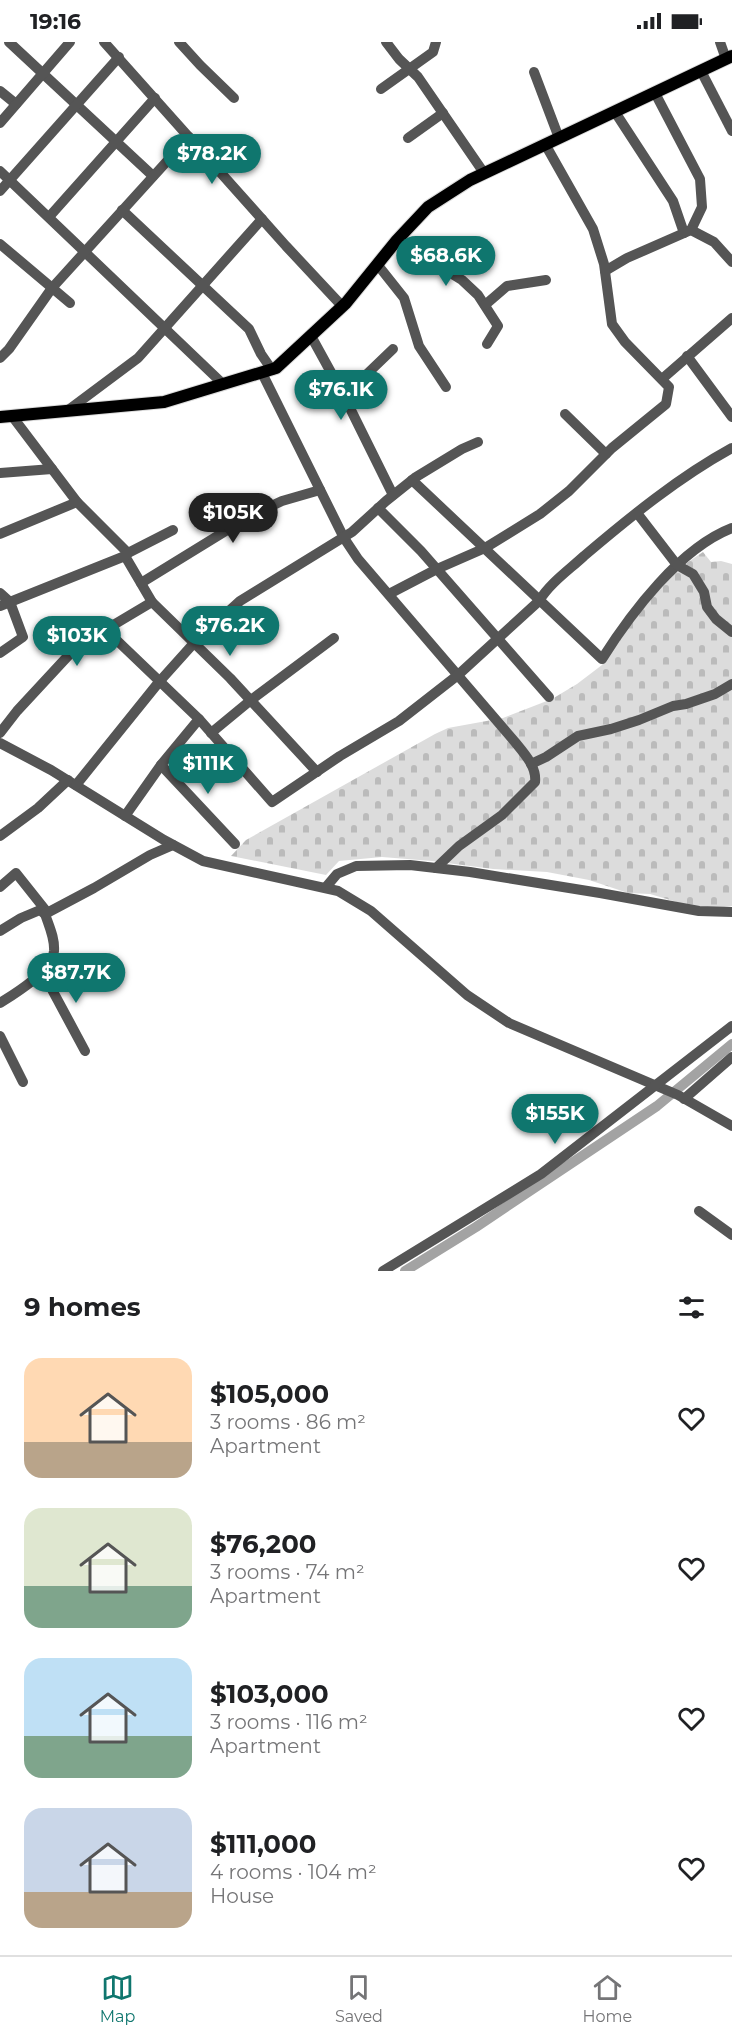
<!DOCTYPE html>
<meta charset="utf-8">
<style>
:root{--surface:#fff;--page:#f6f6f6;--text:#202124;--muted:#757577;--line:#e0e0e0;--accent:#0f766e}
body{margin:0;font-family:Montserrat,sans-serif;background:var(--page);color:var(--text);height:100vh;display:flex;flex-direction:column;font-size:22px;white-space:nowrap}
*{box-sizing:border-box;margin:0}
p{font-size:20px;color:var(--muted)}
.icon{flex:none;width:33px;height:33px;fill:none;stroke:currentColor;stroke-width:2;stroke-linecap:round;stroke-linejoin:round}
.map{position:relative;height:1229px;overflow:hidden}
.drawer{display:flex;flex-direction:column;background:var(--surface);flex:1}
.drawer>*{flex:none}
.price{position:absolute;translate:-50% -51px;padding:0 14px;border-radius:21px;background:var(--accent);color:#fff;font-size:20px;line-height:39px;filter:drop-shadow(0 2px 3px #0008)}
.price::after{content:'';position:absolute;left:50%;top:36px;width:18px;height:14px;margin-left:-9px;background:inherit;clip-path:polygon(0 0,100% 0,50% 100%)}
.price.on{background:#222;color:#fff}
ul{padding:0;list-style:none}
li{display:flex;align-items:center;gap:18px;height:150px;padding:0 24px}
li span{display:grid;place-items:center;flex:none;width:168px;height:120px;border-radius:18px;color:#555}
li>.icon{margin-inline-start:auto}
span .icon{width:72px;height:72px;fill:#fffc;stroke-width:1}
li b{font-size:26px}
h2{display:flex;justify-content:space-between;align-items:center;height:72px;padding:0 24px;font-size:26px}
.status{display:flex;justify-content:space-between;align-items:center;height:42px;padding:0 30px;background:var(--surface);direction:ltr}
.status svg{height:16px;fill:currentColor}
.menu{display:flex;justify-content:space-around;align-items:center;height:84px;border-top:2px solid var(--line);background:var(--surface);font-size:16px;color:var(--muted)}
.menu a{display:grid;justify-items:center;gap:3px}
.menu .on{color:var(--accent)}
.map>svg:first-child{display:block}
</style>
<div class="status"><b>19:16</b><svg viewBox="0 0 49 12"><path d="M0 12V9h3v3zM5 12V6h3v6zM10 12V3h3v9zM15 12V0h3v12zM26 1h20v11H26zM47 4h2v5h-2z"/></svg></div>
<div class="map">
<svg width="732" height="1229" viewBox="0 0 732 1229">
<defs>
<pattern id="cemetery-stones" width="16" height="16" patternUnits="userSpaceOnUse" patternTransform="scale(1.5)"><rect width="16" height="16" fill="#dcdcdc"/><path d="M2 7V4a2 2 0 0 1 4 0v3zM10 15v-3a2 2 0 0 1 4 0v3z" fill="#bbb"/></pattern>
</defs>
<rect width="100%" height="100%" fill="#fff"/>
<path fill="url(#cemetery-stones)" d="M703 510 711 520 721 519 732 522V864L716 866 690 864 650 852 628 851 589 838 547 830 493 827 432 819 382 815 339 819 326 833 231 814 246 798 435 692 448 686 503 676 552 657 577 642 602 623 618 596 676 528Z"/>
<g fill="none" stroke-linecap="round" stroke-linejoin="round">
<path stroke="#a3a3a3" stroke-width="10" d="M405 1229 476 1185 657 1064 732 1002"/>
<defs>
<path id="major" d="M0 375 164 360 276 326 346 261 397 198 428 165 470 138 732 14"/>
</defs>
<use href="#major" stroke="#dbdbdb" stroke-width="14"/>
<g stroke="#555" stroke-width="10">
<path d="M9 0 153 134"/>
<path d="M104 0 286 204 342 264"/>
<path d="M179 0 200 23 234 56"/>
<path d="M386 0 399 17 418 35 484 131"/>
<path d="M720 0 726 17"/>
<path d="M701 29 732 89"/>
<path d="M534 30 559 96"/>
<path d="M381 47 433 10 436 0"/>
<path d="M0 49 16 62"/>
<path d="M655 51 700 137 702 165 691 188"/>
<path d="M615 70 673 159 684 191"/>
<path d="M0 81 70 0"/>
<path d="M408 96 443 71"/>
<path d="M0 129 223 342"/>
<path d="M0 149 119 15"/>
<path d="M122 168 249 287 261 312 272 328"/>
<path d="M49 175 155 56"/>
<path d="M397 198 462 238 478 253 498 284 487 302"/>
<path d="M0 202 70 261"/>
<path d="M377 222 404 256 419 304 446 345"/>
<path d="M605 229 627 216 691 188 714 200 732 220"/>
<path d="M485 263 507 244 546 238"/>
<path d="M311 294 344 354 393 453"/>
<path d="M687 314 732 375"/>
<path d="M0 316 9 307 52 246 189 95"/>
<path d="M262 331 344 496 358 517 515 700C524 711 537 725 535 740L502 773 459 804 436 826"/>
<path d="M662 337 732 276"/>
<path d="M344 354 393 307"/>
<path d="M67 369 138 316 262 177"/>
<path d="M565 372 606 412"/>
<path d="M12 374 77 460 128 511"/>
<path d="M0 431 52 427"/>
<path d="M412 438 602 617C631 571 680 506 732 486"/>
<path d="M378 466 421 509 549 655"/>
<path d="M637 471 677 523 693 532 704 550 707 565 716 577 732 590"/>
<path d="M0 492 77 460"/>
<path d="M125 514 152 560 230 636 317 730"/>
<path d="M141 541 250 474 282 459 320 448"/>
<path d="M0 551 10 560 23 595 0 611"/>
<path d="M389 552 437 527 485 506 540 472 569 449 612 406 666 362 669 345 625 300 612 282 604 222 593 187 545 102"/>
<path d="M0 564 125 514 128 511 173 488"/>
<path d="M105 587 199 677 272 760 340 714 399 679 458 633 539 559C550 541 569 528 584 514 630 475 679 435 732 406"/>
<path d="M0 691 17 669 80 601 92 591 110 585 152 560"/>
<path d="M211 691 251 658 334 596"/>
<path d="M0 701 51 728 164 798 203 819 338 849 371 869 467 953 509 981 678 1053 732 1084"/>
<path d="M531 722 546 715 578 694 611 687 639 678 673 664 686 662 715 652 732 642"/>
<path d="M161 723 235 802"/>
<path d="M76 743 159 640 194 601 240 559 352 490 386 459 416 435 462 407 478 400"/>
<path d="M125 774 161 723 199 677"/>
<path d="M0 794 38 766 68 738"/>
<path d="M0 845 16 831 47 870"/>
<path d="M326 845 337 832 356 824 410 823 470 830 600 851 699 869 732 870"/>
<path d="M0 889 21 876 40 868 45 872"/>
<path d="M42 929 85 1009"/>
<path d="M0 961C16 951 52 929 54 909 55 896 49 884 45 872L94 846 150 813 173 803"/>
<path d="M0 994 23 1040"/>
<path d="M684 1057 732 1015"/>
<path d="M699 1169 732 1193"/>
<path d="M383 1229 541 1132 732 984"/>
</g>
<use href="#major" stroke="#000" stroke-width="12"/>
</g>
</svg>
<b class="price" style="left:212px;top:143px">$78.2K</b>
<b class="price" style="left:446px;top:245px">$68.6K</b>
<b class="price" style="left:341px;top:379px">$76.1K</b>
<b class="price on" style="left:233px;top:502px">$105K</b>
<b class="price" style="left:230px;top:615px">$76.2K</b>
<b class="price" style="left:77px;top:625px">$103K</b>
<b class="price" style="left:208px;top:753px">$111K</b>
<b class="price" style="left:76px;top:962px">$87.7K</b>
<b class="price" style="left:555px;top:1103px">$155K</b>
</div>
<section class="drawer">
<h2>9 homes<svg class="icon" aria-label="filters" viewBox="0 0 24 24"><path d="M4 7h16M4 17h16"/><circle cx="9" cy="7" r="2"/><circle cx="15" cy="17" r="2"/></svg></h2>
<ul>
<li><span style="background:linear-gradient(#ffd9b3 70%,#b9a48a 0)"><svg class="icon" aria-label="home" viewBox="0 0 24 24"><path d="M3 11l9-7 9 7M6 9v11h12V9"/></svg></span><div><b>$105,000</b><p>3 rooms · 86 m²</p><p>Apartment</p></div><svg class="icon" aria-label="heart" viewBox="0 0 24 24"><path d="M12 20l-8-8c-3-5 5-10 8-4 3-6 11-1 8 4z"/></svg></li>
<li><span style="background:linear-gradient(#dfe7d0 65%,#7fa58c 0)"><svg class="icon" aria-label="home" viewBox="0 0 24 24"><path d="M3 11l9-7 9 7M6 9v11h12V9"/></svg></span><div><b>$76,200</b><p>3 rooms · 74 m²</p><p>Apartment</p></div><svg class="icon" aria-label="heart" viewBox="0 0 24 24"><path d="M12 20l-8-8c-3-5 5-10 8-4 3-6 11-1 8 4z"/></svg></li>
<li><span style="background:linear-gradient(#bfe0f5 65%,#7fa58c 0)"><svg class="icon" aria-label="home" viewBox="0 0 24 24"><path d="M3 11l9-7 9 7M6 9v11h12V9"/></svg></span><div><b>$103,000</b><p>3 rooms · 116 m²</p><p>Apartment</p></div><svg class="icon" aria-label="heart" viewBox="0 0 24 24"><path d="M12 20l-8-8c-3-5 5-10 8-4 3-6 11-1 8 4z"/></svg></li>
<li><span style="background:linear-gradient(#c9d6e8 70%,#b9a48a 0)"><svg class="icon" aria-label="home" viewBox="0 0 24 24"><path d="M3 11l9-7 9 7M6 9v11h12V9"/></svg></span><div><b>$111,000</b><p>4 rooms · 104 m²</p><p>House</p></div><svg class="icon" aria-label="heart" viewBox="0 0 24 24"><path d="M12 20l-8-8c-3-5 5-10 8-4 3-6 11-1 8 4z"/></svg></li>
</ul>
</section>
<nav class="menu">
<a class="on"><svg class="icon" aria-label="map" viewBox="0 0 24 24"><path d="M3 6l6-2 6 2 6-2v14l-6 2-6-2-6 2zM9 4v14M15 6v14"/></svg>Map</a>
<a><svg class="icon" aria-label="saved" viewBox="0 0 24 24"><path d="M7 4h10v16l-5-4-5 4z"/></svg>Saved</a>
<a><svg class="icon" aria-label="home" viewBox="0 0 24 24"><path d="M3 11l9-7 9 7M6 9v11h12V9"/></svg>Home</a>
</nav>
